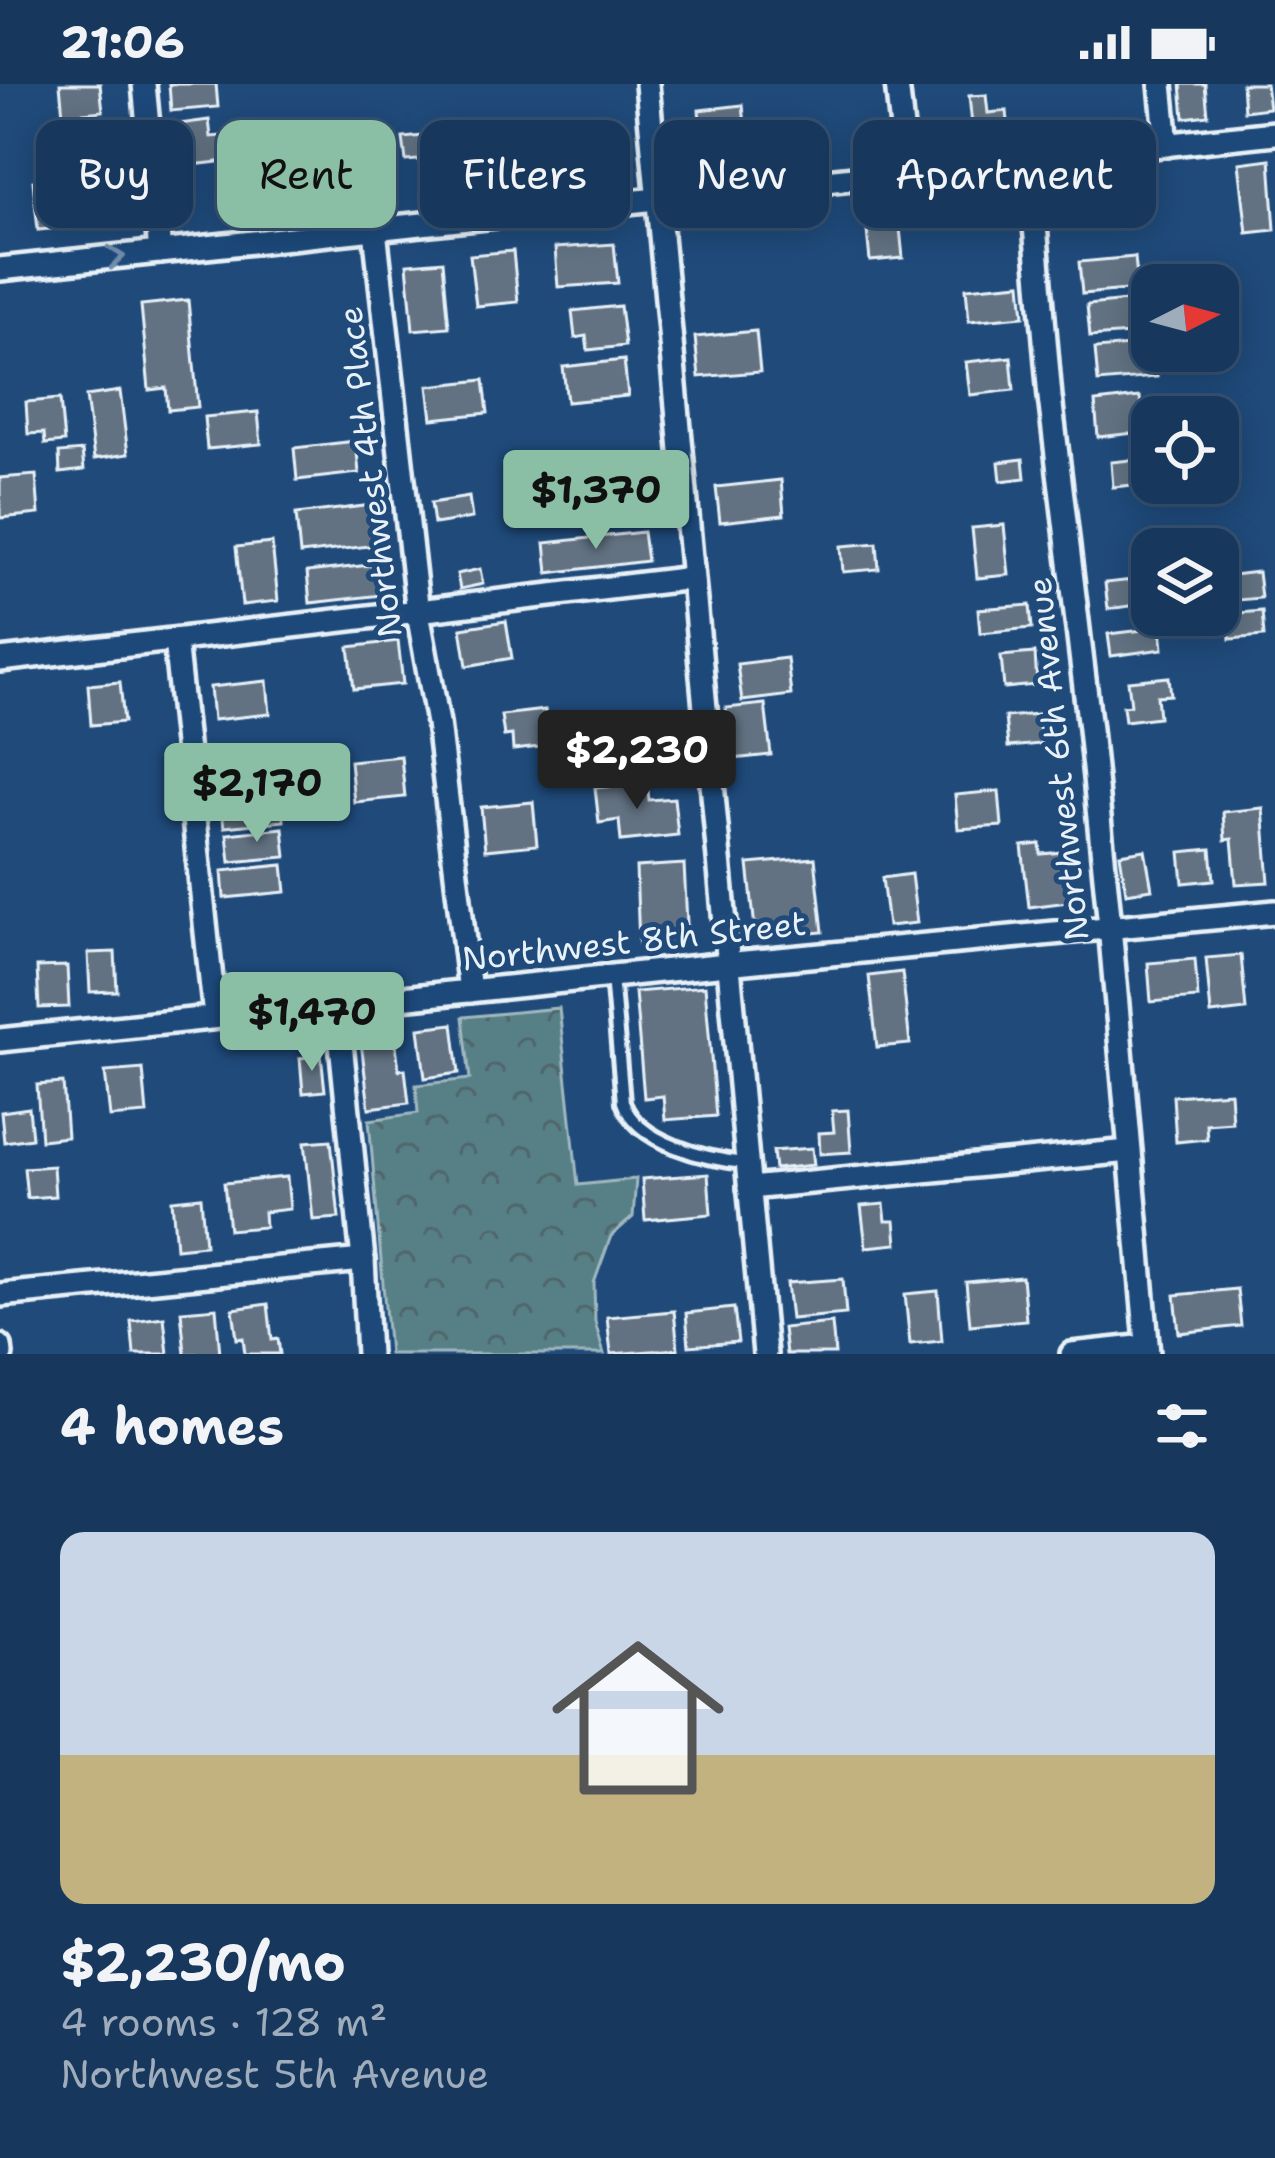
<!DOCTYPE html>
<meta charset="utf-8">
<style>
:root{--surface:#17385c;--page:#203f62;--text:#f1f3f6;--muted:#9eacbb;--line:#365272;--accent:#8abfa5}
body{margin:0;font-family:"Shantell Sans",sans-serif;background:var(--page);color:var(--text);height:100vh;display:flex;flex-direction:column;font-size:45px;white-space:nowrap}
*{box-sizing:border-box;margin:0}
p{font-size:39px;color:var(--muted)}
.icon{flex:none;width:66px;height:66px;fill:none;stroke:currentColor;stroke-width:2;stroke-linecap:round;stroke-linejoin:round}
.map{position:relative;height:1270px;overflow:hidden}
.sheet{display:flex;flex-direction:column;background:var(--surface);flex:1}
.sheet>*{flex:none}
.top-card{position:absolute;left:36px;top:36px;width:1203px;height:108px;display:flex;gap:24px}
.needle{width:78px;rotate:84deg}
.controls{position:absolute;left:1131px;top:180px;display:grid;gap:24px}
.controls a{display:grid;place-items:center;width:108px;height:108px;border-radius:24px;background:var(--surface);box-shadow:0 6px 30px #0003,0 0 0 3px var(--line);font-size:60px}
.price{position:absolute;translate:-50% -102px;padding:0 27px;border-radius:12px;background:var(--accent);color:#111;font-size:39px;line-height:78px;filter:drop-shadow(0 3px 6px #0008)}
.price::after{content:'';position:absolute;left:50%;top:72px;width:36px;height:27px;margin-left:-18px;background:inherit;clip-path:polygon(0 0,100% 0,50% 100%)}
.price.active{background:#222;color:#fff}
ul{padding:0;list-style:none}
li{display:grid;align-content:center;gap:24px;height:636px;padding:0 60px}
li span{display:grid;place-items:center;height:372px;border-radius:24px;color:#555}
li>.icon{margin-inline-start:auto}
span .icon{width:216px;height:216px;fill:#fffc;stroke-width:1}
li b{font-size:51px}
h2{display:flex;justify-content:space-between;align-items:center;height:144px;padding:0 60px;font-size:51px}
.tag{padding:0 42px;border-radius:24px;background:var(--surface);box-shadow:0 6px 30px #0003,0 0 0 3px var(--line);font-size:42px;line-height:108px}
.tag.active{background:var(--accent);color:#111}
.status{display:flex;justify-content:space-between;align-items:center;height:84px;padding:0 60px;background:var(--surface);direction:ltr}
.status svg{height:33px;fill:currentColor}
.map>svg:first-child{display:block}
</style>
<div class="status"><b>21:06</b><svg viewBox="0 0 49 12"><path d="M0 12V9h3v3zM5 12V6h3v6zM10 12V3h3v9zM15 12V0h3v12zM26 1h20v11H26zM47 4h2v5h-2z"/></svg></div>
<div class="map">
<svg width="1275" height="1270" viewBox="0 0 1275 1270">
<defs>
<pattern id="forest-crowns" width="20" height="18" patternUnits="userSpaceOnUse" patternTransform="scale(3)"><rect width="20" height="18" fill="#577f86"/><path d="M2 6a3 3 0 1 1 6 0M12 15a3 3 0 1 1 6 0" fill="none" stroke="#4f666b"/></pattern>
</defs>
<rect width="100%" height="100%" fill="#1f4a7a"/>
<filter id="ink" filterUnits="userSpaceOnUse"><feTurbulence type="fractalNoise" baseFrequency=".00833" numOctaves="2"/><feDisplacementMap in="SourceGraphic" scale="24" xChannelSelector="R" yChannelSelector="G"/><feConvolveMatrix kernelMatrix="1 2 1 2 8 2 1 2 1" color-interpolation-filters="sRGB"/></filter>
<g filter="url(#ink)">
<path fill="url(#forest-crowns)" stroke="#a0b8bf" stroke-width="3" d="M559 924 578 1101 636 1095 633 1133 611 1152 594 1199 595 1238 604 1270H389L369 1036 418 1029 416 1001 470 995 463 933Z"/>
<g fill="#627282" stroke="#e8f1f8" stroke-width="3">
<path d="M60 0H100L103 27 63 31Z"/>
<path d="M169 0H216L218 23 171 27Z"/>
<path d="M1181 0H1205L1208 31 1184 34Z"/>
<path d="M1242 0H1266L1269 24 1244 27Z"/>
<path d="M986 11 988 29 1007 27 1009 48 973 51 969 12Z"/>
<path d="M743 21 746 51 702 56 699 26Z"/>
<path d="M209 36 211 53 234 51 236 76 183 82 179 40Z"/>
<path d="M443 50 444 74 406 77 403 54Z"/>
<path d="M632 56 633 72 630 85 618 100 557 108 552 65Z"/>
<path d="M340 71 342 101 299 105 295 75Z"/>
<path d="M1270 75 1275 146 1247 149 1239 79Z"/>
<path d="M110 89 113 124 81 126 78 91Z"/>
<path d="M67 94 71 143 38 146 33 97Z"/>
<path d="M1118 98 1122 136 1068 142 1064 104Z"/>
<path d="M897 114 903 174 870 177 864 117Z"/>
<path d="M614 160 618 199 558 203 555 164Z"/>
<path d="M513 167 518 218 476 222 470 171Z"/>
<path d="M1135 173 1138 205 1082 210 1079 178Z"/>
<path d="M443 177 449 243 413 246 407 180Z"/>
<path d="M1021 199 1024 232 969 237 966 204Z"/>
<path d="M188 216 198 323 168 326 166 304 149 306 141 221Z"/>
<path d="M1127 217 1130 250 1090 253 1087 221Z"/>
<path d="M620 222 625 262 588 266 586 252 575 254 572 227Z"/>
<path d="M756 247 760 288 699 293 695 253Z"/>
<path d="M1152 260 1157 293 1098 298 1095 265Z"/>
<path d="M1011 273 1014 306 970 311 966 278Z"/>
<path d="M624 276 628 312 567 318 563 283Z"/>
<path d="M484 296 488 329 432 335 428 302Z"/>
<path d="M120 307 128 370 94 375 86 312Z"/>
<path d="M1140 313 1144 348 1098 353 1095 318Z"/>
<path d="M60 315 64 358 45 360 44 349 28 350 26 318Z"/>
<path d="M258 328 261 360 207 365 204 333Z"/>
<path d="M356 357 359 389 297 396 294 364Z"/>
<path d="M82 367 84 386 60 389 59 369Z"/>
<path d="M1150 374 1153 399 1113 403 1111 378Z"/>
<path d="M1023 375 1025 394 1001 397 999 378Z"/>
<path d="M36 391 39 430 0 434V394Z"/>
<path d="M781 396 784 431 720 438 716 403Z"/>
<path d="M627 400 630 422 580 428 577 406Z"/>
<path d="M469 413 472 434 434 440 431 419Z"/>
<path d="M373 421 378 461 300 470 296 430Z"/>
<path d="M1004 441 1009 491 977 494 972 444Z"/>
<path d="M643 448 647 477 548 489 545 459Z"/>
<path d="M272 459 278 517 242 521 236 463Z"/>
<path d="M877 459 879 485 843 488 841 462Z"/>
<path d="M379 480 382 511 310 519 307 488Z"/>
<path d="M480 485 483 500 460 505 457 490Z"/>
<path d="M1258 488 1261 514 1227 517 1224 492Z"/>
<path d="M1152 494V519L1108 525 1105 499Z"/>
<path d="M1030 521 1032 544 980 549 978 525Z"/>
<path d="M1262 527 1264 552 1230 555 1228 530Z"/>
<path d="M506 537 512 574 467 582 461 544Z"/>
<path d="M1161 544 1163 565 1111 572 1108 550Z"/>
<path d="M398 557 403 600 354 605 349 563Z"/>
<path d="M1035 569 1037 601 1004 604 1001 572Z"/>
<path d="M787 574 791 611 742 617 737 580Z"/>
<path d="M1169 593 1171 611 1157 612 1159 633 1125 637 1123 622 1131 621 1128 597Z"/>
<path d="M267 597 270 630 213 636 210 603Z"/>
<path d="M120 598 124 638 91 641 88 601Z"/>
<path d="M765 620 771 671 732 675 726 624Z"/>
<path d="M545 626 549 662 513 666 512 651 504 652 501 631Z"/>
<path d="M1038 630 1041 660 1008 663 1005 633Z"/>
<path d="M401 672 405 713 354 718 350 677Z"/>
<path d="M647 699 649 716 674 714 678 751 621 757 619 736 599 739 595 704Z"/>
<path d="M999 707 1002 742 958 745 955 711Z"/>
<path d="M282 713 284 737 224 743 221 719Z"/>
<path d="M533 718 537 761 485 766 481 723Z"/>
<path d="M1263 724 1269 798 1236 800 1232 755 1225 756 1223 728Z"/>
<path d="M283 744 286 773 230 778 227 750Z"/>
<path d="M1040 760 1041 770 1063 768 1068 818 1029 823 1022 762Z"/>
<path d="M1211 765 1214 796 1183 799 1180 768Z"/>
<path d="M1145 766 1152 805 1126 809 1120 770Z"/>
<path d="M815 774 823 848 756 854 748 780Z"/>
<path d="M684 780 688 859 639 861 636 783Z"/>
<path d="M283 781 286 808 224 814 222 787Z"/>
<path d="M911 790 917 839 888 842 882 794Z"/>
<path d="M115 868 117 907 90 908 88 869Z"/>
<path d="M1241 871 1246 926 1211 930 1206 874Z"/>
<path d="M1195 875 1198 914 1151 918 1148 879Z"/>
<path d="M67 882 69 923 39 924 37 883Z"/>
<path d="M902 888 910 960 877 963 869 892Z"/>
<path d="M705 902 716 1032 665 1036 663 1012 644 1014 635 908Z"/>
<path d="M453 940 459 989 425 994 419 944Z"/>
<path d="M395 953 399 986 405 985 409 1019 369 1024 361 958Z"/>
<path d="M321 971 325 1007 303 1009 300 974Z"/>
<path d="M143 985 147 1030 110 1033 105 988Z"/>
<path d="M63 999 67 1053 41 1056 37 1001Z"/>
<path d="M1230 1008 1232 1038 1206 1040 1207 1055 1176 1058 1173 1012Z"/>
<path d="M29 1024 32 1054 4 1058 1 1028Z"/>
<path d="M848 1026 851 1068 820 1070 819 1049 834 1048 832 1027Z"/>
<path d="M331 1056 339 1134 313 1136 305 1058Z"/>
<path d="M812 1064 814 1081 775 1085 773 1067Z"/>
<path d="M53 1082 55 1112 27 1114 24 1084Z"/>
<path d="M708 1090 711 1130 645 1136 642 1095Z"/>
<path d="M287 1093 290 1125 264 1128 265 1143 229 1146 224 1099Z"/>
<path d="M201 1113 205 1161 176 1164 172 1116Z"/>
<path d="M884 1120 886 1137H895L897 1160 866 1163 861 1122Z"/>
<path d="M1022 1193 1026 1236 970 1241 966 1198Z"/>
<path d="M843 1195 846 1230 791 1235 787 1199Z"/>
<path d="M1237 1205 1241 1242 1179 1249 1175 1211Z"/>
<path d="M938 1207 942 1257 910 1260 905 1210Z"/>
<path d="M268 1220 272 1256 278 1255 280 1270H245L243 1254 237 1255 233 1225Z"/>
<path d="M216 1224 220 1270H185L181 1227Z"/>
<path d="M734 1224 738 1258 689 1262 686 1229Z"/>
<path d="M674 1227 678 1265 611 1270 607 1233Z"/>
<path d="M164 1233 168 1270H134L131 1237Z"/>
<path d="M832 1239 835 1270H786L783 1244Z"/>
</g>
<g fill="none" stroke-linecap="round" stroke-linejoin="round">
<defs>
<path id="service" d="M612 892 623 1018C636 1059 708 1076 746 1079"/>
<g id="minor">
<path d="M144 0 160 168"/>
<path d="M647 0 765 1270"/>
<path d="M897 0 907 89"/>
<path d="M1161 0 1167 61"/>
<path d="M1029 73 1050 313 1090 645 1110 842 1148 1270"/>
<path d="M375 146 418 529 438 639 470 907"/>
<path d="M0 185 1275 49"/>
<path d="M175 556 215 933"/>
<path d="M0 576C231 549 461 523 692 494"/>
<path d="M337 920 363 1176 368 1270"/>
<path d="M0 956 746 878 1275 828"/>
<path d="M749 1104 1129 1067"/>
<path d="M0 1211 363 1176"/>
<path d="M0 1262 1 1270"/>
<path d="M1072 1270 1147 1262"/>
</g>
</defs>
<use href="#service" stroke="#e8f1f8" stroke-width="20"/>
<use href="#minor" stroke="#e8f1f8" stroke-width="30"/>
<use href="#service" stroke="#1f4a7a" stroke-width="10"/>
<use href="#minor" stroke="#1f4a7a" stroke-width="21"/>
</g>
<defs><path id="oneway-chevron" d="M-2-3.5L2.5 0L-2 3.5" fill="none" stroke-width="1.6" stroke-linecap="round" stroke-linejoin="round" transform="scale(3)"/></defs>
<use stroke="#6f8dac" href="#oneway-chevron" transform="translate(116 173) rotate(-6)"/>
</g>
<g text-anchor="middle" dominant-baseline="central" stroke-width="10" stroke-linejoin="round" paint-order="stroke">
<g font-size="33" fill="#e8f1f8" stroke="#1f4a7a">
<text transform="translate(370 388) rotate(-97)">Northwest 4th Place</text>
<text transform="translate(1058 675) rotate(-96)">Northwest 6th Avenue</text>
<text transform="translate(634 857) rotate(-6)">Northwest 8th Street</text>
</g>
</g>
</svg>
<div class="controls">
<a><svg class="needle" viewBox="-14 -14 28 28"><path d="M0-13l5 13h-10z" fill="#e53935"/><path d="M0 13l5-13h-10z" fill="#9eacbb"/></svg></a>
<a><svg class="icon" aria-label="locate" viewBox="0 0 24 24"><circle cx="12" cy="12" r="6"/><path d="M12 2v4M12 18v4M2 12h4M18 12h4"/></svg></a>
<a><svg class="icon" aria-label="layers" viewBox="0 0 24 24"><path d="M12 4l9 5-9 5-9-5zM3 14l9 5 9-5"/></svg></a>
</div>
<b class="price" style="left:596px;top:468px">$1,370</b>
<b class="price active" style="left:637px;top:728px">$2,230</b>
<b class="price" style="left:257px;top:761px">$2,170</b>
<b class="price" style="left:312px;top:990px">$1,470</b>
<div class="top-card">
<a class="tag">Buy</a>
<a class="tag active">Rent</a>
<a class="tag">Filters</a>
<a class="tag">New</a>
<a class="tag">Apartment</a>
</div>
</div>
<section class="sheet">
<h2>4 homes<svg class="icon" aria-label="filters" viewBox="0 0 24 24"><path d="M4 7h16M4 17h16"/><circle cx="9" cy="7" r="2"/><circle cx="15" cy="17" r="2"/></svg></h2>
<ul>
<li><span style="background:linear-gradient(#c9d6e8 60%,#c2b280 0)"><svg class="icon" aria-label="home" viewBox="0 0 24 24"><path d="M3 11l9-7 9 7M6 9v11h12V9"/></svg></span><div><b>$2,230/mo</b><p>4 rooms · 128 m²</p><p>Northwest 5th Avenue</p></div></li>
</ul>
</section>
